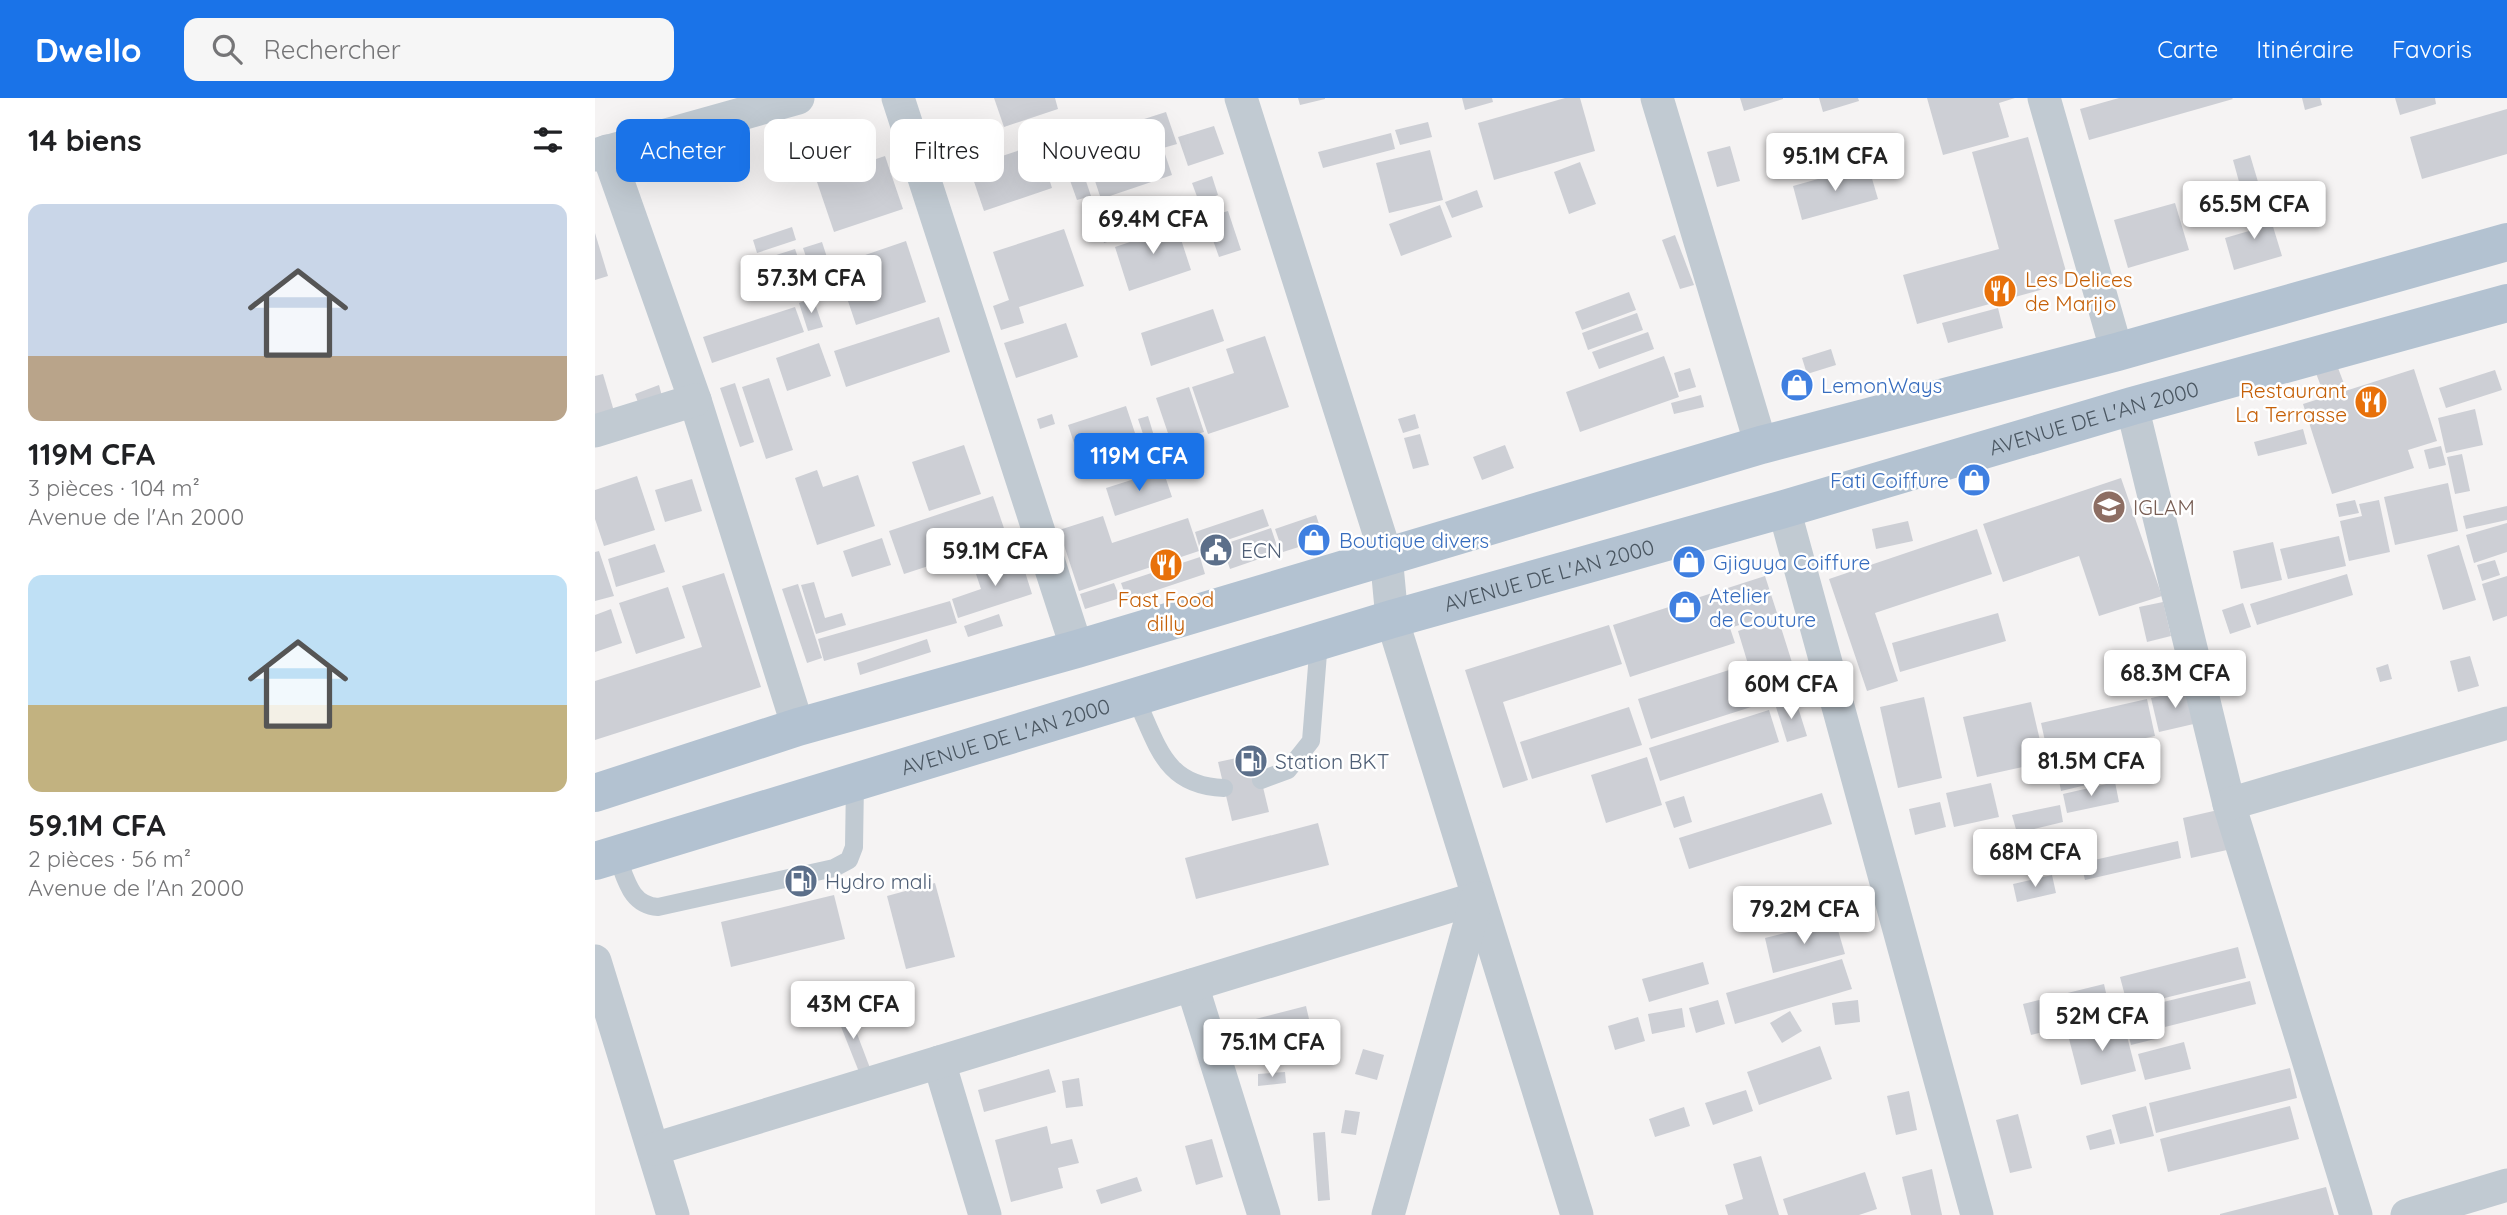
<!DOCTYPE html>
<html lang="fr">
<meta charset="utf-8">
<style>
:root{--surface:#fff;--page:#f6f6f6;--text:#202124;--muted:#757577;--accent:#1a73e8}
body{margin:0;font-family:Quicksand,sans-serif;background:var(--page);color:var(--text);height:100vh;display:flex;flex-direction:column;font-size:26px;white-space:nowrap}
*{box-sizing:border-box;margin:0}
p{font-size:23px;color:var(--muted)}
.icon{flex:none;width:38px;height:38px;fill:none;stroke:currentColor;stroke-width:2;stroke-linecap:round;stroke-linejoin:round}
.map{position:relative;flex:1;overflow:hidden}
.sheet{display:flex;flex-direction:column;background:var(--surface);width:595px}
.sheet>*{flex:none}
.hud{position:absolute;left:21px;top:21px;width:665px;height:63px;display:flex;gap:14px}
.price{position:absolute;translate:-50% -60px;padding:0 16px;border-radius:7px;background:#fff;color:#222;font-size:23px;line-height:46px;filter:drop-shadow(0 2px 4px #0008)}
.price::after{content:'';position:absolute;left:50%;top:42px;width:21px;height:16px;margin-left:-10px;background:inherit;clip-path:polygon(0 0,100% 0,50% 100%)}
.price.active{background:var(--accent);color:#fff}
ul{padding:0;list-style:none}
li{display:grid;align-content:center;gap:14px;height:371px;padding:0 28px}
li span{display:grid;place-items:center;height:217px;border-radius:14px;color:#555}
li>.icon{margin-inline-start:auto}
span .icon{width:126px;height:126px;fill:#fffc;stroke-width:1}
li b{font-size:30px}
h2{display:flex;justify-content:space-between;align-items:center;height:84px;padding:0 28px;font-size:30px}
.tag{padding:0 24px;border-radius:14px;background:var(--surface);box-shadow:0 7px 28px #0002;font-size:24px;line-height:63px}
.tag.active{background:var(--accent);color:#fff}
header{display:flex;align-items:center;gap:42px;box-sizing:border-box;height:98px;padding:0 35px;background:var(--accent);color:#fff}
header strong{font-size:33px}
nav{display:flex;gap:38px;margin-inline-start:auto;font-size:24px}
.search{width:490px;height:63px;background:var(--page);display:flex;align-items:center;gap:18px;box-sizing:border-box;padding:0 24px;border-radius:14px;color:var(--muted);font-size:26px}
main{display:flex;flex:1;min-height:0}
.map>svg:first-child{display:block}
</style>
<header>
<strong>Dwello</strong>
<div class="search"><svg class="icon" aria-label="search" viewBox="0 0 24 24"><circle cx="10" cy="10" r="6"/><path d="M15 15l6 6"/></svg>Rechercher</div>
<nav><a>Carte</a><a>Itinéraire</a><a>Favoris</a></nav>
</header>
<main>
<section class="sheet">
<h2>14 biens<svg class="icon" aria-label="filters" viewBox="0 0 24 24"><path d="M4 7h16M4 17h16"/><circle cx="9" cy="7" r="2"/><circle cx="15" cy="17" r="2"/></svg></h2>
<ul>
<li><span style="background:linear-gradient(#c9d6e8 70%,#b9a48a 0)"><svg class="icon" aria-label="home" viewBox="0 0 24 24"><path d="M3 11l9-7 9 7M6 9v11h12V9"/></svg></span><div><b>119M CFA</b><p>3 pièces · 104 m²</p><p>Avenue de l'An 2000</p></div></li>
<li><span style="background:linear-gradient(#bfe0f5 60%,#c2b280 0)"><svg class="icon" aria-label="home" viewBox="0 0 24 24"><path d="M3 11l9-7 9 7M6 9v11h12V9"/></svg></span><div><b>59.1M CFA</b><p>2 pièces · 56 m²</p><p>Avenue de l'An 2000</p></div></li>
</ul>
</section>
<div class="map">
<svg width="1912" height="1117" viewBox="0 0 1912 1117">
<rect width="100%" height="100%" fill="#f5f3f3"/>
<g fill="#cdcfd5">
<path d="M399 0H460L463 11 409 29Z"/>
<path d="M703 0H730V1L705 7Z"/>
<path d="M867 0H897L898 4 870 12Z"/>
<path d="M970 0H985L1000 53 899 82 883 25Z"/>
<path d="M1145 0H1188V1L1149 13Z"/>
<path d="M1224 0H1263L1264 3 1228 14Z"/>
<path d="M1332 0H1420L1404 5 1414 39 1348 57Z"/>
<path d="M1524 0H1637L1638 1 1494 42 1485 11Z"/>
<path d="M1707 0H1725L1727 7 1710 12Z"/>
<path d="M1800 0H1840L1841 6 1805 17Z"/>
<path d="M1912 11V56L1827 81 1815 39Z"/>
<path d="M571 14 582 46 568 50 577 77 506 101 489 50 520 40 518 31Z"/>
<path d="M833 24 837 39 805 47 800 32Z"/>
<path d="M472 27 496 98 482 102 457 32Z"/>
<path d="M619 28 629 56 593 68 583 39Z"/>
<path d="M796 35 800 51 728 70 723 54Z"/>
<path d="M1433 39 1474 184 1322 226 1308 177 1404 151 1377 54Z"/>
<path d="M443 46 457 90 389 113 374 69Z"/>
<path d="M1135 48 1145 83 1122 89 1112 54Z"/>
<path d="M835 52 848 102 794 115 781 65Z"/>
<path d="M1655 57 1669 104 1651 109 1638 62Z"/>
<path d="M290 58 308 111 239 134 221 81Z"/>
<path d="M985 64 1001 106 974 116 959 74Z"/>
<path d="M1273 67 1283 101 1207 122 1198 88Z"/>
<path d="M617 78 623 97 604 104 597 85Z"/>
<path d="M882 92 888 109 857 120 850 104Z"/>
<path d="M1580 105 1594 152 1533 170 1519 122Z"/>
<path d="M845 107 857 139 806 158 794 126Z"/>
<path d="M1672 109 1687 158 1639 172 1630 140 1654 133 1649 115Z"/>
<path d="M515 113 525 140 509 145 500 118Z"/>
<path d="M633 113 646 152 624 159 610 120Z"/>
<path d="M579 120 596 172 534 193 520 149 550 139 547 130Z"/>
<path d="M197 129 201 142 162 155 158 142Z"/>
<path d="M469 131 489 188 424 209 429 225 406 232 398 208 414 202 398 154Z"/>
<path d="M0 135 13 178 0 182Z"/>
<path d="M1080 137 1099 187 1085 191 1067 142Z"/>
<path d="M311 143 331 204 261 227 241 167Z"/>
<path d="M227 144 242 190 224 196 208 150Z"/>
<path d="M200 151 213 188 187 197 175 159Z"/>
<path d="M1034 194 1041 212 987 232 980 214Z"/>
<path d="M218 200 228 229 213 233 204 205Z"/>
<path d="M200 209 209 234 117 265 108 239Z"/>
<path d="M1403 210 1408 230 1353 245 1347 225Z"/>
<path d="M618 211 629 243 556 268 546 235Z"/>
<path d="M1042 215 1048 232 993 252 987 235Z"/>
<path d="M344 219 355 254 251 289 239 253Z"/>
<path d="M471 225 483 259 421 280 409 245Z"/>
<path d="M1053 234 1059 251 1004 271 997 254Z"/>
<path d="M670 238 694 309 613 336 597 289 639 275 631 251Z"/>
<path d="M224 245 236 278 192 293 181 260Z"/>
<path d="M1236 251 1241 267 1212 276 1207 260Z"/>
<path d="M1069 258 1084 299 985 334 971 294Z"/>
<path d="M1740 262 1751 291 1744 295 1819 271 1842 343 1813 352 1819 370 1737 396 1708 306 1730 299 1719 270Z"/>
<path d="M1095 270 1101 289 1084 294 1079 275Z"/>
<path d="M1900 272 1907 292 1851 310 1844 290Z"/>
<path d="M8 276 21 320 0 325V278Z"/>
<path d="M174 280 198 352 171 361 147 289Z"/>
<path d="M140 285 159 344 145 349 125 290Z"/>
<path d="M64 287 68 302 45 310 40 296Z"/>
<path d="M594 289 609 334 576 344 561 300Z"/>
<path d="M1106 297 1109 309 1079 316 1076 305Z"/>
<path d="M531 308 544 347 486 366 473 327Z"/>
<path d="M1880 311 1888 347 1851 355 1843 320Z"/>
<path d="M457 316 460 326 445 331 442 321Z"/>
<path d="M820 316 824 330 808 335 803 321Z"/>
<path d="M553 318 562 348 553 351 543 321Z"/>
<path d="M1708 331 1712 346 1663 358 1659 344Z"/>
<path d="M825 336 834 367 818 371 809 340Z"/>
<path d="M369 347 386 396 334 413 317 364Z"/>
<path d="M910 347 919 370 887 382 878 359Z"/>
<path d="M1846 348 1851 367 1834 371 1829 352Z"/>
<path d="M570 349 576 365 546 375 540 359Z"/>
<path d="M1867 356 1875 393 1860 396 1852 359Z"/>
<path d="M222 372 228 389 263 377 280 428 222 447 200 380Z"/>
<path d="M568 372 577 399 520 418 511 390Z"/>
<path d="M42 378 60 432 9 448 0 421V392Z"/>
<path d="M1526 380 1567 498 1504 518 1484 458 1408 484 1388 426Z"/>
<path d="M97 381 107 413 70 424 60 392Z"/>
<path d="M1853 385 1863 433 1800 447 1789 399Z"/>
<path d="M398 398 413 442 309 476 294 433Z"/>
<path d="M1760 402 1764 415 1744 419 1741 406Z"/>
<path d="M1784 402 1795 454 1754 463 1745 423 1767 418 1764 406Z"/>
<path d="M1912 408V422L1871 431 1868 418Z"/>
<path d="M668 411 674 428 605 451 600 434Z"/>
<path d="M721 417 729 441 688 454 680 431Z"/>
<path d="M508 418 517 445 593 420 604 453 484 493 464 432Z"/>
<path d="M1313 423 1318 443 1281 451 1277 431Z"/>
<path d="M1912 425V454L1879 465 1871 437Z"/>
<path d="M676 430 684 454 635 471 627 447Z"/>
<path d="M1382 431 1397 476 1280 515 1303 583 1272 593 1234 481Z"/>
<path d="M1744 438 1751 468 1693 481 1685 451Z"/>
<path d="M287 440 296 467 257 479 248 453Z"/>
<path d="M1678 444 1687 482 1646 491 1638 453Z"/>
<path d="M60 446 70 474 21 489 13 461Z"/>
<path d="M1864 447 1881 502 1848 512 1832 457Z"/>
<path d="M4 453 19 498 0 503V454Z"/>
<path d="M425 458 437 496 363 520 357 501 386 491 380 473Z"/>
<path d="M605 459 610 476 532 502 526 485Z"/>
<path d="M1900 462 1905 477 1887 483 1882 467Z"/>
<path d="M129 475 166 589 0 642V583L107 549 87 488Z"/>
<path d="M1752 476 1758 497 1662 527 1655 506Z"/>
<path d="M1170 478 1182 515 1135 530 1140 545 1035 579 1018 527Z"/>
<path d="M1912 478V518L1898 523 1887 486Z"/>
<path d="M219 484 230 520 247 515 251 527 221 536 206 487Z"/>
<path d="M519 485 525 500 490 511 485 496Z"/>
<path d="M203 486 227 560 212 565 187 491Z"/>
<path d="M73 489 90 540 41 556 24 505Z"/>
<path d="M355 503 362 525 229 563 223 541Z"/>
<path d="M1568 504 1576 538 1552 544 1544 509Z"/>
<path d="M1648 505 1656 529 1635 536 1627 512Z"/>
<path d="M16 511 27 545 0 554V517Z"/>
<path d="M1403 515 1411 543 1305 574 1297 545Z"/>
<path d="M404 516 408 528 373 539 369 528Z"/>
<path d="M1183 520 1206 593 1056 641 1043 601 1153 566 1143 533Z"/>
<path d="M1014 527 1027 566 908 604 933 682 908 690 870 572Z"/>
<path d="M332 541 336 554 265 577 262 565Z"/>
<path d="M1875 558 1884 588 1863 594 1855 563Z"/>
<path d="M1793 566 1797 581 1785 584 1781 570Z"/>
<path d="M1596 591 1603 625 1564 634 1556 600Z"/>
<path d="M1329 599 1347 680 1303 690 1285 609Z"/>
<path d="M1552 601 1560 638 1454 661 1446 625Z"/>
<path d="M1201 603 1212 638 1192 644 1181 609Z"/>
<path d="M1436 604 1450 664 1382 679 1368 619Z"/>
<path d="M1034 609 1047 647 937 681 925 644Z"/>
<path d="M1174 612 1184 644 1065 683 1054 650Z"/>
<path d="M1527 652 1533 677 1466 693 1461 667Z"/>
<path d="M660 656 674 714 637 723 623 664Z"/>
<path d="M1052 659 1067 707 1011 725 996 677Z"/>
<path d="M1520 684 1524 704 1472 715 1468 696Z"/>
<path d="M1396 685 1404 719 1359 729 1351 695Z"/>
<path d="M1227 695 1237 726 1094 771 1084 740Z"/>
<path d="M1089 698 1097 724 1079 730 1070 704Z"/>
<path d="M1345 704 1351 729 1320 737 1314 711Z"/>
<path d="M1465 707 1468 724 1422 735 1417 717Z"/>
<path d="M1623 712 1632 752 1596 760 1588 720Z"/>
<path d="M723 725 734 767 601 801 590 760Z"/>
<path d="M1583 743 1586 760 1490 782 1486 765Z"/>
<path d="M1457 777 1461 795 1422 804 1418 786Z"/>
<path d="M340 785 360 859 311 871 292 798Z"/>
<path d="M239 797 250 841 136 869 126 824Z"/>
<path d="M1240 822 1250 856 1178 875 1170 840Z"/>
<path d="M1643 849 1651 880 1533 909 1525 879Z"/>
<path d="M1247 861 1257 891 1140 926 1131 895Z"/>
<path d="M1108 864 1114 886 1054 904 1047 881Z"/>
<path d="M1655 883 1661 906 1570 929 1564 905Z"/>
<path d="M1509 886 1516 917 1436 937 1428 906Z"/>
<path d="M1123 902 1130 926 1101 935 1094 910Z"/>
<path d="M1263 902 1265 924 1240 927 1237 905Z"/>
<path d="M711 908 714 921 648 937 645 925Z"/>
<path d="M1087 910 1090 929 1057 936 1053 916Z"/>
<path d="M1561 910 1568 939 1536 947 1529 918Z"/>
<path d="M253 912 275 970 264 974 241 916Z"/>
<path d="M1195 913 1207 933 1187 945 1175 925Z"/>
<path d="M1043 919 1050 943 1020 952 1013 928Z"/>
<path d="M1528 923 1541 973 1486 987 1473 937Z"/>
<path d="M712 935 713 947 649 957 647 945Z"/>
<path d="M1589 944 1596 971 1550 982 1543 956Z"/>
<path d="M1225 948 1237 981 1164 1007 1152 974Z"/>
<path d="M709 951 711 962 677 966 675 956Z"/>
<path d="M768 951 789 957 782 982 760 976Z"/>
<path d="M1695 970 1702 1000 1561 1035 1554 1005Z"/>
<path d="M454 971 461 994 389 1014 383 992Z"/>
<path d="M690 974 691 985 663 988V976Z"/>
<path d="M484 980 488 1008 471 1010 467 983Z"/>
<path d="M1151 992 1158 1013 1118 1027 1110 1005Z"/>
<path d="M1314 993 1322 1032 1301 1037 1292 998Z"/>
<path d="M1551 1008 1559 1038 1525 1046 1517 1017Z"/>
<path d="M1695 1008 1704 1041 1573 1074 1565 1041Z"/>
<path d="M1089 1009 1095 1028 1060 1039 1054 1021Z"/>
<path d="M750 1012 765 1014 761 1037 746 1035Z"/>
<path d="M1423 1016 1437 1070 1415 1075 1401 1022Z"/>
<path d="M452 1028 456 1046 477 1041 484 1065 463 1070 468 1090 416 1104 400 1042Z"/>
<path d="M1516 1031 1520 1046 1495 1052 1491 1038Z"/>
<path d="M730 1034 735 1102 723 1103 718 1035Z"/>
<path d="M617 1041 628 1079 601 1087 590 1048Z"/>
<path d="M1166 1058 1184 1117H1133L1130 1107 1148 1101 1138 1066Z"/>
<path d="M1337 1071 1347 1117H1316L1307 1079Z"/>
<path d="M1270 1074 1282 1111 1264 1117H1193L1188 1101Z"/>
<path d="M542 1079 547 1093 506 1106 501 1092Z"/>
<path d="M1731 1089 1739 1117H1625V1116Z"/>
</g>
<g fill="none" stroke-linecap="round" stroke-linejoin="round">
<g stroke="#c1cad2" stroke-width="18">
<path d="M540 599C563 647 569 688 629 690"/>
<path d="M666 682 693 672 716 643 724 543"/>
<path d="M21 756C31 779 34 807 63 809L239 770 254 762 259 749 260 684"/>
</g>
<g stroke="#c1cad2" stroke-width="33">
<path d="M303 0 482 551"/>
<path d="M646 0 791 457 797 521 982 1117"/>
<path d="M1062 0 1166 347"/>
<path d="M1449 0 1522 254"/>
<path d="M12 53 100 302 203 629"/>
<path d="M0 57 203 0"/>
<path d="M1537 308 1634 706 1761 1117"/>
<path d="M0 333 100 302"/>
<path d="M1189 411 1382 1117"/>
<path d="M1634 706 1912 625"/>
<path d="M0 863 78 1117"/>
<path d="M597 887 669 1117"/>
<path d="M344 964 390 1117"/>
<path d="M59 1051 882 800"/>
<path d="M793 1117 882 800"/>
<path d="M1812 1117 1912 1087"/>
</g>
<g stroke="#b3c2d1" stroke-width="38">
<path d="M0 695 203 629 482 551 1166 347 1522 254 1912 144"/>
<path id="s1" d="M0 763 797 521 1189 411 1537 308 1912 205"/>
</g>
</g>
<defs>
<symbol id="restaurant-disc" viewBox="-11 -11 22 22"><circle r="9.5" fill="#e8710a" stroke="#fff"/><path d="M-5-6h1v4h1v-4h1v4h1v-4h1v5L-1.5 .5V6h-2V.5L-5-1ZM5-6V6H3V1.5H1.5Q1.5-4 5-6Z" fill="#fff"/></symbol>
<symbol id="shop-disc" viewBox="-11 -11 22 22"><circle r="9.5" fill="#3f7fe0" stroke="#fff"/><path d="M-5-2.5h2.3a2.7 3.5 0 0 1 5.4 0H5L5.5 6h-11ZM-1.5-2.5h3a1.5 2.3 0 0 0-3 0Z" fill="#fff"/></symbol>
<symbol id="university-disc" viewBox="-11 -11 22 22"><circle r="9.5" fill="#8d6e63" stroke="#fff"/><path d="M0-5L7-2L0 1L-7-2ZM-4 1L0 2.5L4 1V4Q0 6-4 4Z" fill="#fff"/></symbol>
<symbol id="civic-disc" viewBox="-11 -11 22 22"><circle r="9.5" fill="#5c6f8a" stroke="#fff"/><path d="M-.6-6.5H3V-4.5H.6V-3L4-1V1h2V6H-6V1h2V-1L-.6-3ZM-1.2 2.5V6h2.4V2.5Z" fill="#fff"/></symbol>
<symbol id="fuel-disc" viewBox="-11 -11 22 22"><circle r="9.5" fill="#5c6f8a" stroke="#fff"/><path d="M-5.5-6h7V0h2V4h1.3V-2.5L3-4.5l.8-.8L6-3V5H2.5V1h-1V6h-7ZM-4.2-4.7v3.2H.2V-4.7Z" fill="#fff"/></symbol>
</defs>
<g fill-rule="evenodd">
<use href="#restaurant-disc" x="1386" y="174" width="38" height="38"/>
<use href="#shop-disc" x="1183" y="268" width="38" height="38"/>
<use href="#restaurant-disc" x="1757" y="285" width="38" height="38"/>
<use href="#shop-disc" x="1360" y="363" width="38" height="38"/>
<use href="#university-disc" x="1495" y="390" width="38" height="38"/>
<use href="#shop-disc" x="700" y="423" width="38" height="38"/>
<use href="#civic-disc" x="602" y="433" width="38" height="38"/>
<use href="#shop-disc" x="1075" y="445" width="38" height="38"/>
<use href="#restaurant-disc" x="552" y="448" width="38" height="38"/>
<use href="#shop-disc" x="1071" y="490" width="38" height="38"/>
<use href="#fuel-disc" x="637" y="644" width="38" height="38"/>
<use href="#fuel-disc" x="187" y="764" width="38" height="38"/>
</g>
<g text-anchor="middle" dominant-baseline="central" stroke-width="5" stroke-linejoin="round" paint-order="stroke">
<g font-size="21" fill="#c56008" stroke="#fff" text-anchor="start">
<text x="1430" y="181">Les Delices<tspan x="1430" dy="24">de Marijo</tspan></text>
<text x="1752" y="292" text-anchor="end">Restaurant<tspan x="1752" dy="24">La Terrasse</tspan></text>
<text x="571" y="501" text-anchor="middle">Fast Food<tspan x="571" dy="24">dilly</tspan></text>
</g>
<g font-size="21" fill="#366cbe" stroke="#fff" text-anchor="start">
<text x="1226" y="287">LemonWays</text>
<text x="1354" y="382" text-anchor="end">Fati Coiffure</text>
<text x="744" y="442">Boutique divers</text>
<text x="1118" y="464">Gjiguya Coiffure</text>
<text x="1114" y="497">Atelier<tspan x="1114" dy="24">de Couture</tspan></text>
</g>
<g font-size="21" fill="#4a5661" stroke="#fff">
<text stroke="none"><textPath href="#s1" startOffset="1563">AVENUE DE L'AN 2000</textPath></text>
<text stroke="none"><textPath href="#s1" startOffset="996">AVENUE DE L'AN 2000</textPath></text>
<text stroke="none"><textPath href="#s1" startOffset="429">AVENUE DE L'AN 2000</textPath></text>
</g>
<g font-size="21" fill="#785e54" stroke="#fff" text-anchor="start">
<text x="1538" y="409">IGLAM</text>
</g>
<g font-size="21" fill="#4e5e75" stroke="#fff" text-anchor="start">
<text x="646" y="452">ECN</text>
<text x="680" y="663">Station BKT</text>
<text x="230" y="783">Hydro mali</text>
</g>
</g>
</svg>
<b class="price" style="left:1240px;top:95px">95.1M CFA</b>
<b class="price" style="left:1659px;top:143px">65.5M CFA</b>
<b class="price" style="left:558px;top:158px">69.4M CFA</b>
<b class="price" style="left:216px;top:217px">57.3M CFA</b>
<b class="price active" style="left:544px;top:395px">119M CFA</b>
<b class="price" style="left:400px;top:490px">59.1M CFA</b>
<b class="price" style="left:1580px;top:612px">68.3M CFA</b>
<b class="price" style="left:1196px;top:623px">60M CFA</b>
<b class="price" style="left:1496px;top:700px">81.5M CFA</b>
<b class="price" style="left:1440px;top:791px">68M CFA</b>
<b class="price" style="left:1209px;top:848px">79.2M CFA</b>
<b class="price" style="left:258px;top:943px">43M CFA</b>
<b class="price" style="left:1507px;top:955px">52M CFA</b>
<b class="price" style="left:677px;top:981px">75.1M CFA</b>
<div class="hud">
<a class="tag active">Acheter</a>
<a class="tag">Louer</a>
<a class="tag">Filtres</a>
<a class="tag">Nouveau</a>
</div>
</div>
</main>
